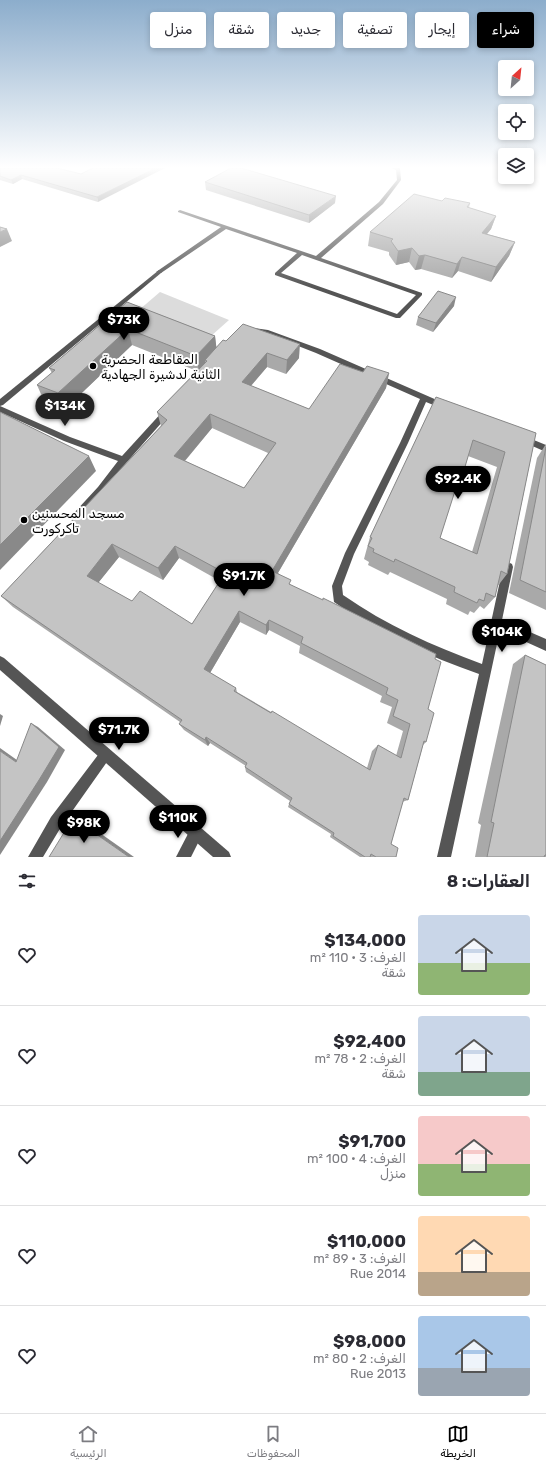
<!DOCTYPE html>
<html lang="ar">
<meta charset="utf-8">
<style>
:root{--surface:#fff;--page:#f2f2f3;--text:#2b2b33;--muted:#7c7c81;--line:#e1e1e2;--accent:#000}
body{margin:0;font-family:Rubik,"Noto Sans Arabic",sans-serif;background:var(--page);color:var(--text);direction:rtl;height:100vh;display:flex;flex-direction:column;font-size:15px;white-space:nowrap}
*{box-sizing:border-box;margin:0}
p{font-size:13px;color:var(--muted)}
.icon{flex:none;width:22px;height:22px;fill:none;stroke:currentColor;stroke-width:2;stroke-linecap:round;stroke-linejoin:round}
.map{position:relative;height:857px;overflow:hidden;direction:ltr}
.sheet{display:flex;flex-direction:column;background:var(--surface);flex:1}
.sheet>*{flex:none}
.guide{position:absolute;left:12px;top:12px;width:522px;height:36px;direction:rtl;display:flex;gap:8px}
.needle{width:26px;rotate:27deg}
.controls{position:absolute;left:498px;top:60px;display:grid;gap:8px}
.controls a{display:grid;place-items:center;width:36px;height:36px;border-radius:4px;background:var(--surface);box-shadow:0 2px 6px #0003;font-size:20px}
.price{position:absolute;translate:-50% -34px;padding:0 9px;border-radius:14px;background:var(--accent);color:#fff;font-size:13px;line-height:26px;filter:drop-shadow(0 1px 2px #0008)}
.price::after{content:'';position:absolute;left:50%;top:24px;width:12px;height:9px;margin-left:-6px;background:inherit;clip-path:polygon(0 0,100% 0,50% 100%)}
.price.active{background:#222;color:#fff}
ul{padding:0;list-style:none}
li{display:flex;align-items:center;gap:12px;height:100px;padding:0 16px}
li+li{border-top:1px solid var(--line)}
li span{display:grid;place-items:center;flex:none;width:112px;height:80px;border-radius:4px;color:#555}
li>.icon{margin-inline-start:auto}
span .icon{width:48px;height:48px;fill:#fffc;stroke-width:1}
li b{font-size:17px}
h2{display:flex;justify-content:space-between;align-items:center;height:48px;padding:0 16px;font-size:17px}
.tag{padding:0 14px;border-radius:4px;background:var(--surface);box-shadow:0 2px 6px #0003;font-size:14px;line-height:36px}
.tag.active{background:var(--accent);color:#fff}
.menu{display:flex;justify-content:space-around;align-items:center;height:56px;border-top:1px solid var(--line);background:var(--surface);font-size:11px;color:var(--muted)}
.menu a{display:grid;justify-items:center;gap:2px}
.menu .active{color:var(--accent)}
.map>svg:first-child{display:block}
</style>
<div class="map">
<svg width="546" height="857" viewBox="0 0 546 857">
<rect width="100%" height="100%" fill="#fff"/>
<path fill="#dcdcdc" d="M160 292 229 320 202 344 132 316Z"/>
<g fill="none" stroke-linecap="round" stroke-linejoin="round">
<path fill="#555" fill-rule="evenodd" d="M392 168H400L401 180 383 204 321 258 422 293V295L400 318H396L275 275V273L297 253 226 229 161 273 156 272 221 227 178 212V211L180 210 316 256 379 202 397 180 396 170ZM302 255 416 295 397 314 281 273Z"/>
<g fill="#555" fill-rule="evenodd">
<path d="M159 270 162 272 161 273 3 405 0 406V399Z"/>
<path d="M254 328 268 330 320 349 446 404 447 406 443 409 426 402 408 443 354 554 342 586 343 595C386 625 433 646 482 664L503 567 504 564 508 562 512 564 513 567 502 620 546 639V651L500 630 451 857H437L479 674C428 656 379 634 334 602L332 586 345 553 400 443 420 399 316 353 265 333 252 331 251 330Z"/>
<path d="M0 406 70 437 122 456 164 410H170L171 412 127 462 104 493 80 519 77 520 74 519 72 516 74 513 98 487 118 461 64 441 0 412Z"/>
<path d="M524 436 546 445V452L521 441 520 439 521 437Z"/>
<path d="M105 749 109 751 111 755 109 759 61 827 43 857H28L51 817 101 751Z"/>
<path d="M196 826 201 828 203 833 191 857H176L191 828Z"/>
</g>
<path fill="#555" fill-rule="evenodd" d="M0 656 4 658 229 852 231 857H213L0 670Z"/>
</g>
<g fill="#a9a9a9" fill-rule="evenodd">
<path d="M0 168 81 174 93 168 98 202 22 179 13 184 0 180Z"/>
<path d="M205 182 335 203 309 223 206 190Z"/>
<path d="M442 201 470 203 469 208 496 216 491 229 487 234 515 242 509 256 491 282 458 271 452 278 421 269 415 270 409 262 396 265 389 255V252L368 246 370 232Z"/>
<path d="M127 302 215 336 216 347 226 341 299 358 286 374 267 367 251 386 309 409 363 372 389 373 386 388 278 573 291 585 435 659 428 709 426 742 423 745 408 800 402 802 391 844 396 857H360L330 837 331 834 288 807 290 801 246 772 245 767 246 766 210 743 208 746 184 730 179 724 180 722 13 607 1 596 161 426 157 412 197 371 132 345 66 408 44 401 37 385 52 373 49 368ZM212 428 268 453 244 488 185 461ZM119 557 163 580 179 558 220 581 192 624 132 601 98 583ZM240 622 266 635 269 630 300 646 299 653 382 696 380 702 392 707 387 723 403 731 396 756 378 745 372 751 367 768 237 692 236 688 210 673Z"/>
<path d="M454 306 433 332 416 325 418 317Z"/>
<path d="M436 397 536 433 507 574 497 587 495 597 484 609 480 606 474 613 470 611 468 615 446 604 447 599 390 572 388 575 368 565 369 562 364 559 370 537ZM468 456 497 467 472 552 440 538 457 483 464 470Z"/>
<path d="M546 444V610L509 593 537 458Z"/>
<path d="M525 655 546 665V857H475L481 825 478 823 513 664Z"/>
</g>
<g fill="#898989">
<path d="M156 168H165L98 202 97 197Z"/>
<path d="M21 175 22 179 13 184 11 180Z"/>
<path d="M336 196 335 203 309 223V215Z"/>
<path d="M496 216 491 229 477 246 482 233Z"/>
<path d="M7 229 12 241 0 247V232Z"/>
<path d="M515 242 509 256 491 282 496 267Z"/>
<path d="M412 248 409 262 396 265 398 251Z"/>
<path d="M425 255 421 269 415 270 419 256Z"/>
<path d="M462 257 458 271 452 278 457 264Z"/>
<path d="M456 297 454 306 433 332 436 323Z"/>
<path d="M128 329 132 345 66 408 58 393Z"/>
<path d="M215 336 217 352 205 360V364L199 371 196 356Z"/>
<path d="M300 344 299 358 286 374 287 360Z"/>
<path d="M267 353V367L242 396V382Z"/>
<path d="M389 373 386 388 272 583V571Z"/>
<path d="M210 414 212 428 177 470 174 456Z"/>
<path d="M89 456 96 471 0 570V545Z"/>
<path d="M112 544 119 557 94 588 87 576Z"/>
<path d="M175 546 179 558 163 580 158 568Z"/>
<path d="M239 611 240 622 207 678 204 669Z"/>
<path d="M269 620V630L266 635V625Z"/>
<path d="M0 714 3 716 0 726Z"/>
<path d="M31 723 38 727 65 750 47 782 0 855V841Z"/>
<path d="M206 737 210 743 208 746 205 740Z"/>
<path d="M0 748 24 765 16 762 0 751Z"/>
<path d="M73 818 80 819 134 857H129Z"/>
</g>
<g fill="#c4c4c4" stroke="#898989" fill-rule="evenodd">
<path d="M0 168H57L81 174 93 168H156L97 197 21 175 11 180 0 176Z"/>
<path d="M231 168H241L336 196 309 215 205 182Z"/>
<path d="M414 194 442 201 445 198 470 203 467 207 496 216 482 233 515 242 496 267 462 257 457 264 425 255 419 256 412 248 398 251 391 241 393 239 370 232Z"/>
<path d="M0 227 7 229 0 232Z"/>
<path d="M438 291 456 297 436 323 418 317Z"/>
<path d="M127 302 215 336 196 356 128 329 58 393 37 385 55 370 49 368Z"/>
<path d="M243 324 300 344 287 360 267 353 242 382 309 409 340 364 363 372 367 366 389 373 272 571 291 580 289 584 323 600V598L436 654 435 659 441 662 428 709 434 713 426 742 424 741 408 800 404 798 391 844 398 848 396 857H376L371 854 370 857H365L333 836 334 833 289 804 292 798 245 767 247 763 206 737 205 740 179 724 182 720 1 596 167 420 157 412 207 361 205 360 223 340 226 341ZM210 414 276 443 244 488 174 456ZM112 544 158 568 175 546 225 573 192 624 140 591 132 601 87 576ZM239 611 266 625 269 620 303 637 301 643 388 688 386 694 398 700 393 716 410 724 401 758 378 745 370 770 272 711 271 713 234 691 236 688 204 669Z"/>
<path d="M436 397 536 433 507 574 501 571 495 597 486 593 484 601 479 599 477 603 454 592 455 587 395 559 394 562 373 552 374 549 368 546 372 538 370 537ZM473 440 505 452 477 554 440 538 462 469 464 470Z"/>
<path d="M0 412 89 456 0 545Z"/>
<path d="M546 447V592L520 580Z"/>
<path d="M525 655 546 665V855H545L544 857H487L494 823 491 822Z"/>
<path d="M31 723 59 747 39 780 0 841V751L16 762Z"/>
<path d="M73 818 129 857H49Z"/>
</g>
<linearGradient id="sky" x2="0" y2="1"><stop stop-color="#8cadcc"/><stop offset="0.58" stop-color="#fff"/><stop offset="1" stop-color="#fff" stop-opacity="0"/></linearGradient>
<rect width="546" height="288" fill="url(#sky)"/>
<g fill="#000" stroke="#fff" stroke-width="1.5">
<circle cx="93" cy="366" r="4"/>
<circle cx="24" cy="520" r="4"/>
</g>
<g text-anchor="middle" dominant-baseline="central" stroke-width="4" stroke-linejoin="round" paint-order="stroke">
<g font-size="13" fill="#000" stroke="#fff" text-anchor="start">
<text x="101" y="359">المقاطعة الحضرية<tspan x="101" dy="15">الثانية لدشيرة الجهادية</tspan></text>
<text x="32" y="513">مسجد المحسنين<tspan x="32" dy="15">تاكركورت</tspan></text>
</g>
</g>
</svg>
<div class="controls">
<a><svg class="needle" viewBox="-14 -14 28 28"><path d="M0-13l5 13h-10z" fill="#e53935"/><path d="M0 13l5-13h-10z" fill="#7c7c81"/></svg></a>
<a><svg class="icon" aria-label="locate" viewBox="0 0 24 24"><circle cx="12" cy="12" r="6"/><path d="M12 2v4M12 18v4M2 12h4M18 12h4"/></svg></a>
<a><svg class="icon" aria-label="layers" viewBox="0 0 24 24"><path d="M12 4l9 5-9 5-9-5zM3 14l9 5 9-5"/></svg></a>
</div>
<b class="price" style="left:124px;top:341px">$73K</b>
<b class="price active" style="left:65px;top:427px">$134K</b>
<b class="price" style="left:458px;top:500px">$92.4K</b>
<b class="price" style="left:244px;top:597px">$91.7K</b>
<b class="price" style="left:502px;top:653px">$104K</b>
<b class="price" style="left:119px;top:751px">$71.7K</b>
<b class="price" style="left:178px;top:839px">$110K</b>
<b class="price" style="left:84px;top:844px">$98K</b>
<div class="guide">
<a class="tag active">شراء</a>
<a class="tag">إيجار</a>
<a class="tag">تصفية</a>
<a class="tag">جديد</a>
<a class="tag">شقة</a>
<a class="tag">منزل</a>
</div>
</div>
<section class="sheet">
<h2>العقارات: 8<svg class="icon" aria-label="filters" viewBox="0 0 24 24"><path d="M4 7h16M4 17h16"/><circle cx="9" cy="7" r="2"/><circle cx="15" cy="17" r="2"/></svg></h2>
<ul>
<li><span style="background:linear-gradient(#c9d6e8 60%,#8fb573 0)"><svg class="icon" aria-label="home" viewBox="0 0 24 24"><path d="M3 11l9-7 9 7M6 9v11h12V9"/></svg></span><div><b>$134,000</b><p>الغرف: 3 · 110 m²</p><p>شقة</p></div><svg class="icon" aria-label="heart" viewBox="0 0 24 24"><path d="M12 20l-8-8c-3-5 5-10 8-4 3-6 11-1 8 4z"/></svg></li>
<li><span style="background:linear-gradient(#c9d6e8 70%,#7fa58c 0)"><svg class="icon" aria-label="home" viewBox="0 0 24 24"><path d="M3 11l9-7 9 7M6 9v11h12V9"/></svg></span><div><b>$92,400</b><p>الغرف: 2 · 78 m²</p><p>شقة</p></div><svg class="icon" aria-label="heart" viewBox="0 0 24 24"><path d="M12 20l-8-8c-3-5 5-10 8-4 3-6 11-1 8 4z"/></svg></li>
<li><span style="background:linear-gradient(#f6c9c9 60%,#8fb573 0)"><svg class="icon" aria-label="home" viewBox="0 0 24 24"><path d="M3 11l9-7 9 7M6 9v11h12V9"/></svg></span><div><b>$91,700</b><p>الغرف: 4 · 100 m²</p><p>منزل</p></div><svg class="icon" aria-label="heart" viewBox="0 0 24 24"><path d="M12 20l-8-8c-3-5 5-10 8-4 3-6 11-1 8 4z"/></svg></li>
<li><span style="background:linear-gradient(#ffd9b3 70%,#b9a48a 0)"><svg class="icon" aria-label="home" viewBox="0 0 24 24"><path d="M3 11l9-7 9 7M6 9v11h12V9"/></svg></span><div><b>$110,000</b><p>الغرف: 3 · 89 m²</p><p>Rue 2014</p></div><svg class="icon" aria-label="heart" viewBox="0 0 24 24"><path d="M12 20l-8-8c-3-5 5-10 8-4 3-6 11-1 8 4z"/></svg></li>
<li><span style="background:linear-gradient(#a9c7e8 65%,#9aa5b1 0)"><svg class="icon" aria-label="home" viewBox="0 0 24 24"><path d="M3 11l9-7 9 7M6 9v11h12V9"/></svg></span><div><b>$98,000</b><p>الغرف: 2 · 80 m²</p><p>Rue 2013</p></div><svg class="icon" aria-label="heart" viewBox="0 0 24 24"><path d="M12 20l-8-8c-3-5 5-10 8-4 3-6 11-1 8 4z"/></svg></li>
</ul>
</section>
<nav class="menu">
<a class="active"><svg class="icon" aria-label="map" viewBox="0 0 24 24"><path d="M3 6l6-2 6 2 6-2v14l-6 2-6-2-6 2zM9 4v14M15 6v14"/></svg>الخريطة</a>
<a><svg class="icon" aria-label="saved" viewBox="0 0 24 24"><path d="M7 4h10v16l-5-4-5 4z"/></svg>المحفوظات</a>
<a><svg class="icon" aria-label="home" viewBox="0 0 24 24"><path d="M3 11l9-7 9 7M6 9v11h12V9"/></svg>الرئيسية</a>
</nav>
